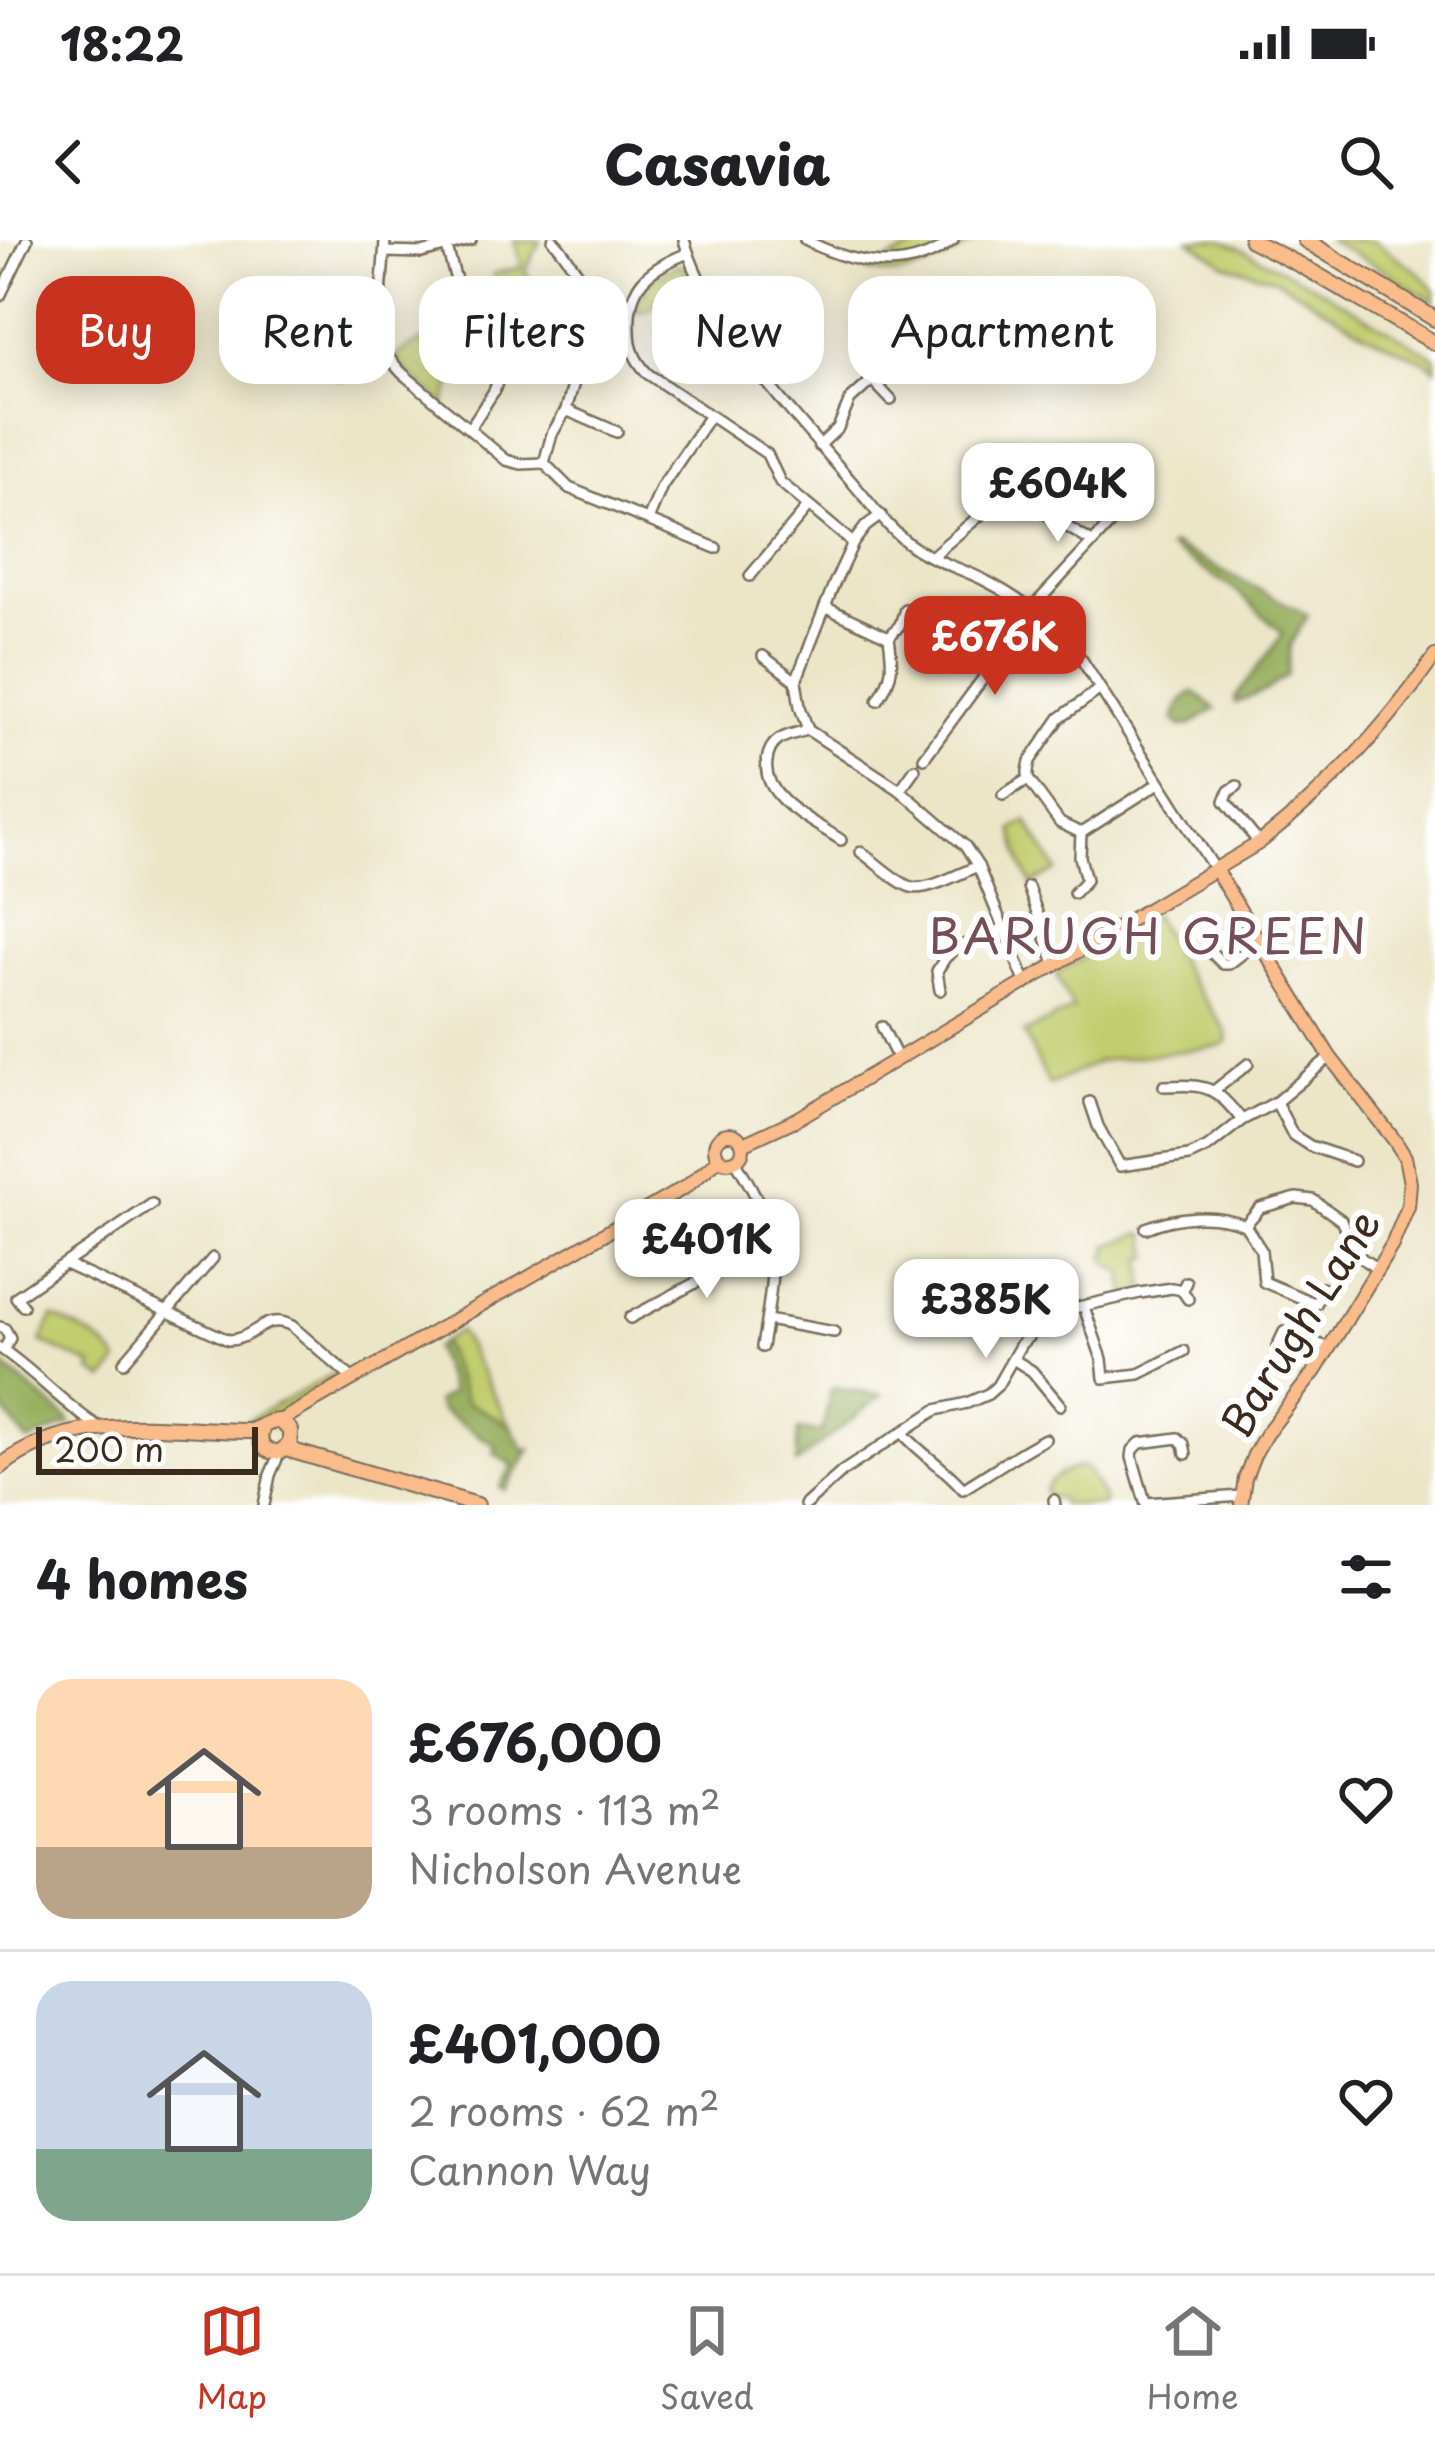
<!DOCTYPE html>
<meta charset="utf-8">
<style>
:root{--surface:#fff;--page:#f2f2f2;--text:#202124;--muted:#757577;--line:#e0e0e0;--accent:#c8321e}
body{margin:0;font-family:"Playpen Sans",sans-serif;background:var(--page);color:var(--text);height:100vh;display:flex;flex-direction:column;font-size:45px;white-space:nowrap}
*{box-sizing:border-box;margin:0}
p{font-size:39px;color:var(--muted)}
.icon{flex:none;width:66px;height:66px;fill:none;stroke:currentColor;stroke-width:2;stroke-linecap:round;stroke-linejoin:round}
.map{position:relative;height:1265px;overflow:hidden}
.panel{display:flex;flex-direction:column;background:var(--surface);flex:1}
.panel>*{flex:none}
.banner{position:absolute;left:36px;top:36px;width:1365px;height:108px;display:flex;gap:24px}
.scale{position:absolute;left:36px;bottom:30px;width:222px;box-sizing:border-box;padding-left:12px;border:6px solid #3b2a1e;border-top:0;font-size:33px;line-height:42px;white-space:nowrap;color:#3b2a1e;-webkit-text-stroke:9px #fff;paint-order:stroke}
.price{position:absolute;translate:-50% -102px;padding:0 27px;border-radius:24px;background:#fff;color:#222;font-size:39px;line-height:78px;filter:drop-shadow(0 3px 6px #0008)}
.price::after{content:'';position:absolute;left:50%;top:72px;width:36px;height:27px;margin-left:-18px;background:inherit;clip-path:polygon(0 0,100% 0,50% 100%)}
.price.selected{background:var(--accent);color:#fff}
ul{padding:0;list-style:none}
li{display:flex;align-items:center;gap:36px;height:300px;padding:0 36px}
li+li{border-top:3px solid var(--line)}
li span{display:grid;place-items:center;flex:none;width:336px;height:240px;border-radius:36px;color:#555}
li>.icon{margin-inline-start:auto}
span .icon{width:144px;height:144px;fill:#fffc;stroke-width:1}
li b{font-size:51px}
h2{display:flex;justify-content:space-between;align-items:center;height:144px;padding:0 36px;font-size:51px}
.pill{padding:0 42px;border-radius:36px;background:var(--surface);box-shadow:0 6px 30px #0003;font-size:42px;line-height:108px}
.pill.selected{background:var(--accent);color:#fff}
.status{display:flex;justify-content:space-between;align-items:center;height:84px;padding:0 60px;background:var(--surface);direction:ltr}
.status svg{height:33px;fill:currentColor}
header{display:flex;justify-content:space-between;align-items:center;height:156px;padding:0 36px;background:var(--surface);font-size:54px;font-weight:800}
.dock{display:flex;justify-content:space-around;align-items:center;height:168px;border-top:3px solid var(--line);background:var(--surface);font-size:33px;color:var(--muted)}
.dock a{display:grid;justify-items:center;gap:6px}
.dock .selected{color:var(--accent)}
.map>svg:first-child{display:block}
</style>
<div class="status"><b>18:22</b><svg viewBox="0 0 49 12"><path d="M0 12V9h3v3zM5 12V6h3v6zM10 12V3h3v9zM15 12V0h3v12zM26 1h20v11H26zM47 4h2v5h-2z"/></svg></div>
<header><svg class="icon" aria-label="back" viewBox="0 0 24 24"><path d="M15 5l-7 7 7 7"/></svg>Casavia<svg class="icon" aria-label="search" viewBox="0 0 24 24"><circle cx="10" cy="10" r="6"/><path d="M15 15l6 6"/></svg></header>
<div class="map">
<svg width="1435" height="1265" viewBox="0 0 1435 1265">
<rect width="100%" height="100%" fill="#fff"/>
<filter id="ink" filterUnits="userSpaceOnUse"><feTurbulence type="fractalNoise" baseFrequency=".00833" numOctaves="2"/><feDisplacementMap in="SourceGraphic" scale="24" xChannelSelector="R" yChannelSelector="G"/><feConvolveMatrix kernelMatrix="1 2 1 2 8 2 1 2 1" color-interpolation-filters="sRGB"/></filter>
<filter id="wash" filterUnits="userSpaceOnUse"><feTurbulence type="fractalNoise" baseFrequency=".004" numOctaves="4" result="noise"/><feDisplacementMap in="SourceGraphic" scale="48" xChannelSelector="R" yChannelSelector="G"/><feGaussianBlur stdDeviation="2.7" result="paint"/><feColorMatrix in="noise" values="0 0 0 0 0 0 0 0 0 0 0 0 0 0 0 0 0 1.4 0 .05"/><feComposite in="paint" operator="in"/></filter>
<g filter="url(#wash)">
<rect width="100%" height="100%" fill="#ece6c9"/>
<g fill="#c1cd6e" stroke="#7e7c46" stroke-width="3">
<path d="M514 0H541L525 32 531 40 517 77 509 74 502 90 504 101 500 108C488 107 479 104 472 94L497 81 493 34 522 27Z"/>
<path d="M930 0H976C942 23 908 42 867 31Z"/>
<path d="M1190 0H1223L1311 44 1435 117V129L1427 122 1368 95 1276 39 1225 24Z"/>
<path d="M1327 0H1373L1421 34 1435 51V62L1377 26Z"/>
<path d="M675 25H681L689 34 668 56 664 54 650 69 634 72C643 48 653 36 675 25Z"/>
<path d="M459 98 472 112 460 120 445 165 405 130 395 116 422 101Z"/>
<path d="M378 109 383 120 338 140 331 124 342 123Z"/>
<path d="M1027 581 1057 631 1032 644 1023 627 1013 590Z"/>
<path d="M1154 675 1186 735 1226 790 1228 801 1222 806 1100 821 1049 845 1024 793 1073 769 1056 734Z"/>
<path d="M1142 993 1147 995 1150 1018 1143 1019 1145 1048 1126 1055 1123 1033 1109 1024 1105 1015 1109 1012 1108 1006Z"/>
<path d="M53 1077C77 1088 105 1099 119 1122L105 1140 91 1131 93 1126 41 1102Z"/>
<path d="M459 1091 510 1185 466 1162 442 1102Z"/>
<path d="M335 1133 341 1138 265 1179 245 1182Z"/>
<path d="M1082 1227 1088 1231 1105 1262 1103 1265H1061L1059 1258 1049 1257 1044 1251C1049 1238 1068 1228 1082 1227Z"/>
</g>
<g fill="#98b061" stroke="#6a6d40" stroke-width="3">
<path d="M1173 305 1308 375 1290 405 1287 435 1265 451 1235 463V458L1283 394 1235 350 1169 308Z"/>
<path d="M1194 452 1215 469 1191 485 1181 486 1174 480C1176 469 1183 456 1194 452Z"/>
<path d="M442 1102 466 1162 510 1185 525 1211 532 1207 505 1250 500 1247 513 1225 494 1213 497 1206 440 1171 436 1162 451 1153 434 1108Z"/>
<path d="M0 1123 67 1178 70 1184 28 1202 0 1165Z"/>
<path d="M835 1147 882 1155 796 1224 798 1190 822 1192 831 1150Z"/>
</g>
</g>
<g filter="url(#ink)">
<g fill="none" stroke-linecap="round" stroke-linejoin="round">
<defs>
<g id="minor">
<path d="M385 0C384 26 376 86 384 109 387 118 396 126 402 133L506 220 521 224 544 223"/>
<path d="M553 0C566 13 572 27 584 41 595 55 613 61 628 68"/>
<path d="M684 0C710 87 792 173 852 242 871 264 890 292 915 308 936 322 960 328 982 339 1022 359 1056 386 1082 420L1216 631"/>
<path d="M805 0C854 25 907 36 953 0"/>
<path d="M447 8 456 40 457 73 462 87 472 105 505 121"/>
<path d="M385 12 422 13 471 0"/>
<path d="M688 13C648 29 627 45 630 90 630 109 635 120 648 134L767 214 780 242 853 303"/>
<path d="M0 56 27 0"/>
<path d="M630 107 594 117 584 124 576 135 566 170 552 194 544 223 569 248 716 308"/>
<path d="M566 170 617 192"/>
<path d="M470 188 494 151 519 83"/>
<path d="M819 206 838 188 850 160 872 140 891 160"/>
<path d="M1009 251 1092 302"/>
<path d="M881 275 866 286 853 303 834 344 796 441 800 467 808 490 900 550 965 606 978 626 1026 744"/>
<path d="M648 280 662 246 709 177"/>
<path d="M931 317 1037 227"/>
<path d="M750 336 808 267"/>
<path d="M825 367 889 397"/>
<path d="M1031 369 1120 273"/>
<path d="M763 416 796 441"/>
<path d="M1100 449 1060 478 1030 521 1028 531V539L1060 583 1081 593 1159 543"/>
<path d="M878 460C894 436 893 425 889 397L900 385 905 369"/>
<path d="M808 490C788 495 770 497 767 521 761 559 815 582 841 600"/>
<path d="M924 518 1033 371"/>
<path d="M1237 546 1229 551 1225 561 1259 603"/>
<path d="M900 550 915 529"/>
<path d="M1003 555 1028 539"/>
<path d="M861 612C874 621 897 643 911 647 927 652 962 632 978 626"/>
<path d="M1028 647 1056 726"/>
<path d="M1074 653 1086 640 1080 617 1081 593"/>
<path d="M1211 712 1223 724H1229L1259 701"/>
<path d="M940 750 937 731 945 718 956 708 1003 689"/>
<path d="M882 787 898 819"/>
<path d="M1164 846C1208 844 1214 846 1242 880"/>
<path d="M1215 850 1248 824"/>
<path d="M1090 862 1098 886 1120 926 1189 916 1208 907 1242 880 1276 862 1330 817"/>
<path d="M1276 862 1293 895 1310 906 1354 921"/>
<path d="M736 921C745 938 756 954 763 972 780 1016 769 1062 762 1107"/>
<path d="M1245 985 1261 1010 1264 1042 1316 1064 1322 1048"/>
<path d="M1146 988C1176 976 1214 972 1245 985L1260 968 1296 958 1313 960 1341 980 1357 1015 1377 1029"/>
<path d="M65 1024 228 1100C255 1100 264 1071 292 1086L353 1139"/>
<path d="M1186 1042 1182 1050 1188 1059"/>
<path d="M23 1066 16 1057 152 964"/>
<path d="M1084 1067 1102 1119 1104 1138 1139 1134 1184 1111"/>
<path d="M630 1078 738 1020 772 1011"/>
<path d="M767 1080 834 1092"/>
<path d="M0 1087 5 1089 10 1098 4 1110"/>
<path d="M1277 1107 1284 1092 1330 1108"/>
<path d="M0 1108C36 1132 62 1164 99 1187"/>
<path d="M1013 1119 1032 1131 1060 1165"/>
<path d="M124 1122 213 1018"/>
<path d="M902 1192C920 1214 945 1227 963 1249 991 1232 1016 1214 1045 1199"/>
<path d="M1054 1260 1055 1265"/>
<path d="M1146 1263 1241 1256"/>
<path d="M264 1265 270 1235 280 1212"/>
<path d="M805 1265 843 1231 936 1170 967 1163 988 1154 997 1146 1021 1104 1048 1078 1065 1070 1140 1053 1172 1048 1182 1050"/>
<path d="M1146 1265 1132 1217 1133 1210 1140 1203 1178 1198 1184 1204 1186 1214"/>
</g>
<g id="major">
<path d="M1216 631 1330 817 1395 901 1405 917 1410 943 1408 967 1392 1005 1315 1131 1266 1194 1254 1215 1245 1238 1241 1265"/>
<circle cx="729" cy="908" r="14"/>
<path d="M743 904 797 879 1259 603C1329 549 1385 488 1435 416"/>
<path d="M280 1181 687 946 719 919"/>
</g>
<g id="highway">
<path d="M1251 0 1302 26 1435 103"/>
<path d="M1305 0 1435 79"/>
<path d="M286 1209 477 1265"/>
<path d="M0 1227C71 1170 166 1190 250 1191 261 1188 269 1180 280 1181L290 1190V1204L280 1212C264 1213 256 1202 263 1187"/>
</g>
</defs>
<use href="#minor" stroke="#796c5a" stroke-width="14"/>
<use href="#major" stroke="#796c5a" stroke-width="16"/>
<use href="#highway" stroke="#796c5a" stroke-width="18"/>
<use href="#minor" stroke="#fff" stroke-width="9"/>
<use href="#major" stroke="#fabc8b" stroke-width="12"/>
<use href="#highway" stroke="#fabc8b" stroke-width="14"/>
</g>
</g>
<g text-anchor="middle" dominant-baseline="central" stroke-width="12" stroke-linejoin="round" paint-order="stroke">
<g font-size="42" fill="#3b2a1e" stroke="#fff">
<text transform="translate(1299 1082) rotate(-58)">Barugh Lane</text>
</g>
<g font-size="48" letter-spacing="3" fill="#744f58" stroke="#fff">
<text x="1149" y="694">BARUGH GREEN</text>
</g>
</g>
</svg>
<div class="scale">200 m</div>
<b class="price" style="left:1058px;top:305px">£604K</b>
<b class="price selected" style="left:995px;top:458px">£676K</b>
<b class="price" style="left:707px;top:1061px">£401K</b>
<b class="price" style="left:986px;top:1121px">£385K</b>
<div class="banner">
<a class="pill selected">Buy</a>
<a class="pill">Rent</a>
<a class="pill">Filters</a>
<a class="pill">New</a>
<a class="pill">Apartment</a>
</div>
</div>
<section class="panel">
<h2>4 homes<svg class="icon" aria-label="filters" viewBox="0 0 24 24"><path d="M4 7h16M4 17h16"/><circle cx="9" cy="7" r="2"/><circle cx="15" cy="17" r="2"/></svg></h2>
<ul>
<li><span style="background:linear-gradient(#ffd9b3 70%,#b9a48a 0)"><svg class="icon" aria-label="home" viewBox="0 0 24 24"><path d="M3 11l9-7 9 7M6 9v11h12V9"/></svg></span><div><b>£676,000</b><p>3 rooms · 113 m²</p><p>Nicholson Avenue</p></div><svg class="icon" aria-label="heart" viewBox="0 0 24 24"><path d="M12 20l-8-8c-3-5 5-10 8-4 3-6 11-1 8 4z"/></svg></li>
<li><span style="background:linear-gradient(#c9d6e8 70%,#7fa58c 0)"><svg class="icon" aria-label="home" viewBox="0 0 24 24"><path d="M3 11l9-7 9 7M6 9v11h12V9"/></svg></span><div><b>£401,000</b><p>2 rooms · 62 m²</p><p>Cannon Way</p></div><svg class="icon" aria-label="heart" viewBox="0 0 24 24"><path d="M12 20l-8-8c-3-5 5-10 8-4 3-6 11-1 8 4z"/></svg></li>
</ul>
</section>
<nav class="dock">
<a class="selected"><svg class="icon" aria-label="map" viewBox="0 0 24 24"><path d="M3 6l6-2 6 2 6-2v14l-6 2-6-2-6 2zM9 4v14M15 6v14"/></svg>Map</a>
<a><svg class="icon" aria-label="saved" viewBox="0 0 24 24"><path d="M7 4h10v16l-5-4-5 4z"/></svg>Saved</a>
<a><svg class="icon" aria-label="home" viewBox="0 0 24 24"><path d="M3 11l9-7 9 7M6 9v11h12V9"/></svg>Home</a>
</nav>
